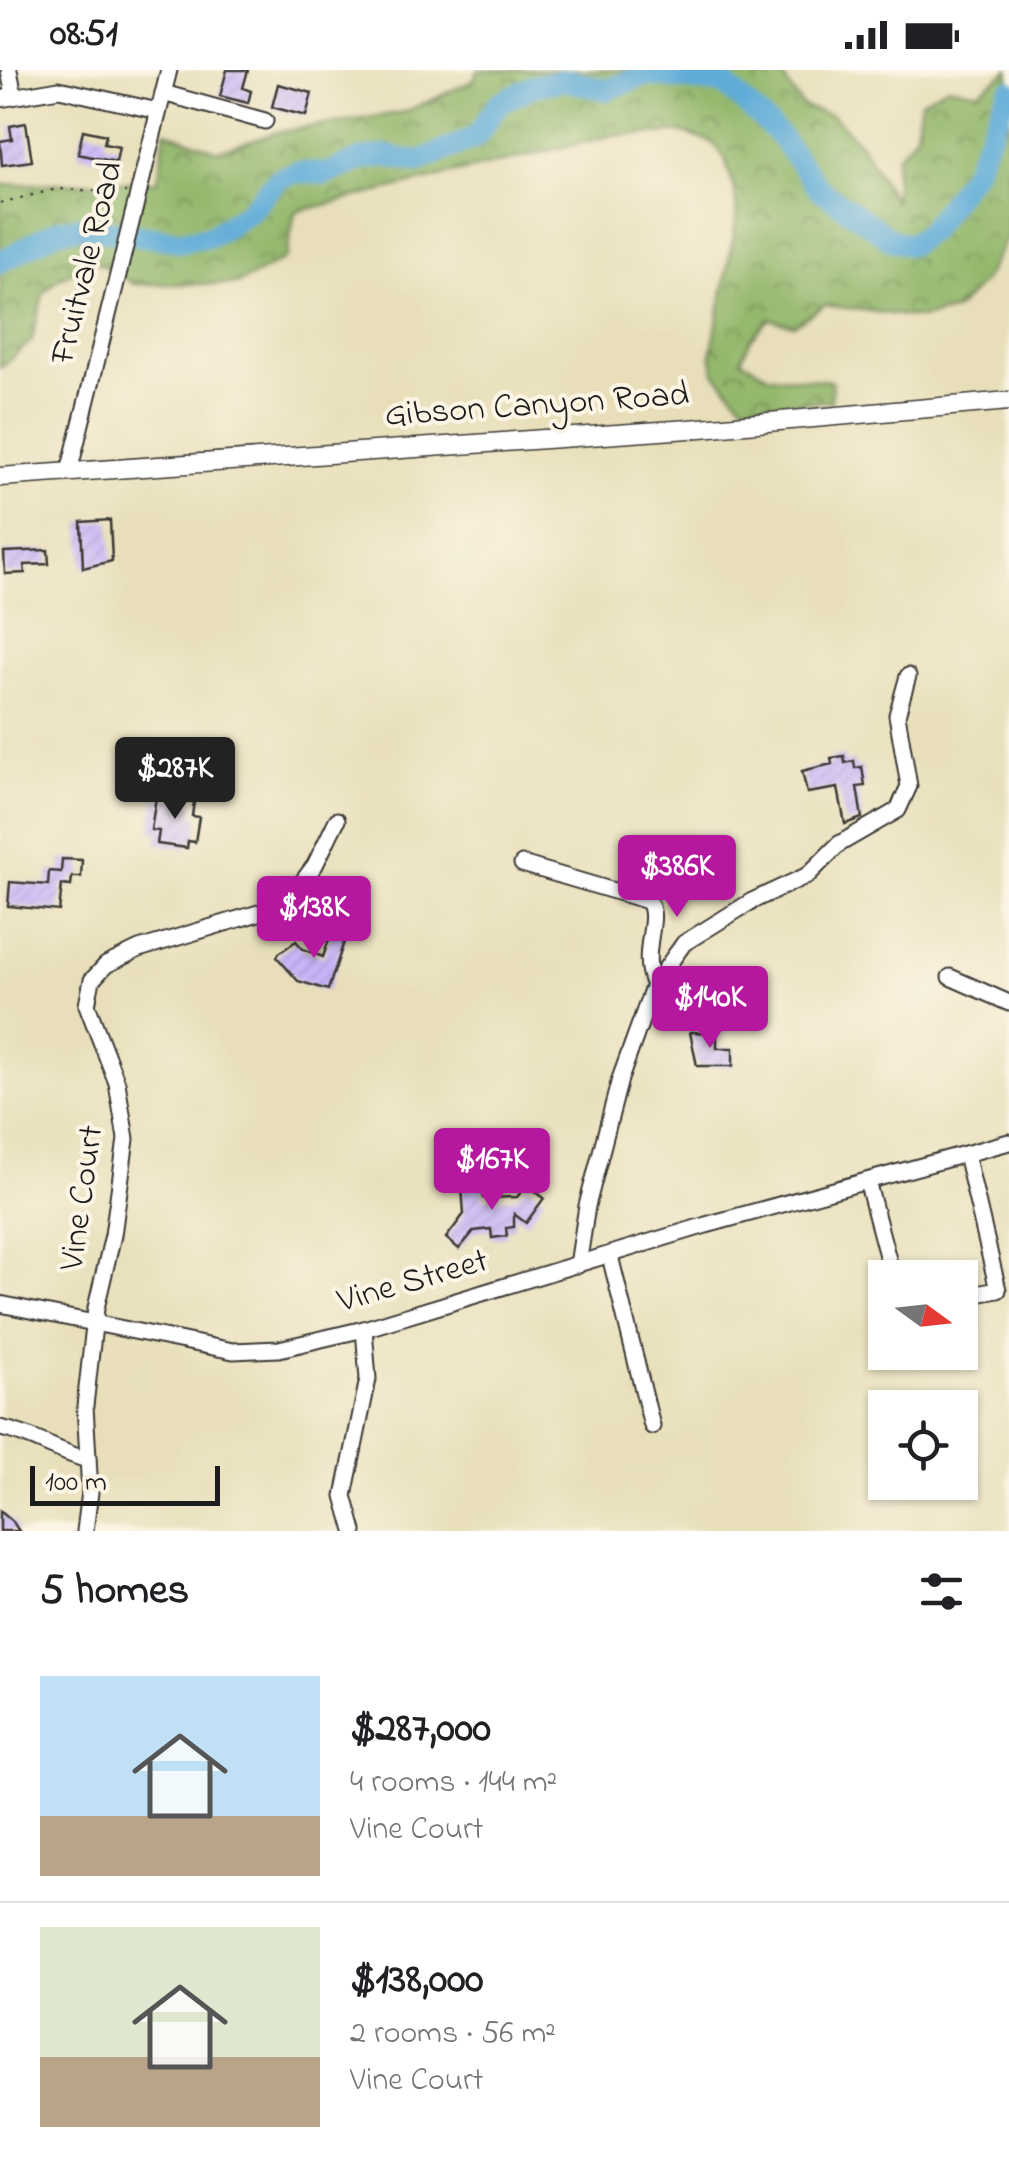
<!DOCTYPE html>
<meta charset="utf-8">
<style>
:root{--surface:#fff;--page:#f2f2f2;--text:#202124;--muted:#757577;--line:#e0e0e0;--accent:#b5179e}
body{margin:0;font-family:"Indie Flower",sans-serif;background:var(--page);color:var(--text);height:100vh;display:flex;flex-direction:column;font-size:38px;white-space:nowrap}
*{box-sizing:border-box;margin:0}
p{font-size:32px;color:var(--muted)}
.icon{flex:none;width:55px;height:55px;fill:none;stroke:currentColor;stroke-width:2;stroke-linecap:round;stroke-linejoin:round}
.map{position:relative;height:1461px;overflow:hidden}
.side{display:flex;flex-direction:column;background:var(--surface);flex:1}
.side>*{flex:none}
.needle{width:65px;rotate:105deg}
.controls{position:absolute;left:868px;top:1190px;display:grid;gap:20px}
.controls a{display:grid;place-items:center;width:110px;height:110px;border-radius:0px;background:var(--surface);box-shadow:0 2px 8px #0004;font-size:50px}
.scale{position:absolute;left:30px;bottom:25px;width:190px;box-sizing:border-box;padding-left:10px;border:5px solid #1c1c1c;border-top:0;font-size:28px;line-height:35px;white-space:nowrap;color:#1c1c1c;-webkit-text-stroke:8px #fcf5e5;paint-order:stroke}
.price{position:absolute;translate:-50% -85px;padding:0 22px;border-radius:10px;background:var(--accent);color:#fff;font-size:32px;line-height:65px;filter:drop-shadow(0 2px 5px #0008)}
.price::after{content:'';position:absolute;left:50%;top:60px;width:30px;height:22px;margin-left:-15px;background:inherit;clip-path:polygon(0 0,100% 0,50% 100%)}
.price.current{background:#222;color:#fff}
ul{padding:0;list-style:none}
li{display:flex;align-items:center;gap:30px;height:250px;padding:0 40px}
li+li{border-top:2px solid var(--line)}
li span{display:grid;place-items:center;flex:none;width:280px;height:200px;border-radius:0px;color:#555}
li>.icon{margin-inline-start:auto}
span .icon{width:120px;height:120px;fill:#fffc;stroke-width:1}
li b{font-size:42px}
h2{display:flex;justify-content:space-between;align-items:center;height:120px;padding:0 40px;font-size:42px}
.status{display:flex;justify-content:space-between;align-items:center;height:70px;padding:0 50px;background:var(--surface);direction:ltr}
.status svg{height:28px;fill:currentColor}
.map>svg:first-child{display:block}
</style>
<div class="status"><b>08:51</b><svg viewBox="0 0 49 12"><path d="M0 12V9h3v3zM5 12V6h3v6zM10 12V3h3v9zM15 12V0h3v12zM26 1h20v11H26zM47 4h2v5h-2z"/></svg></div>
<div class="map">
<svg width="1009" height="1461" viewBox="0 0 1009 1461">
<defs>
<pattern id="forest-crowns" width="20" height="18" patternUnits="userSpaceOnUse" patternTransform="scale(2.5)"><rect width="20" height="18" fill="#94b86d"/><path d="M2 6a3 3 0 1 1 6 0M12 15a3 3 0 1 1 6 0" fill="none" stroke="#789559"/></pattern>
<pattern id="building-hatch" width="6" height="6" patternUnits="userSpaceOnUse" patternTransform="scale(2.5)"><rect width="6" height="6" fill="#c9b5f9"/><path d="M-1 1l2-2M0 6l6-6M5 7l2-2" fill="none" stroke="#ac9bd5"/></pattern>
</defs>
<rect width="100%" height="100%" fill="#fcf5e5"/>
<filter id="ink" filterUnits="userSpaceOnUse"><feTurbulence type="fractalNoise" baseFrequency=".01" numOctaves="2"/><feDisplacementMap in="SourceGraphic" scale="20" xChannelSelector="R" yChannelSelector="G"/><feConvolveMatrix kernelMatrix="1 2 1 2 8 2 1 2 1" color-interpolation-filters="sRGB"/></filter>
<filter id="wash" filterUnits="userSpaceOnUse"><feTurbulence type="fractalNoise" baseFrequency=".0048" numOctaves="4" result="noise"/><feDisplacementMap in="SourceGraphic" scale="40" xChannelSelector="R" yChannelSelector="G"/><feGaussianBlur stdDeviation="2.25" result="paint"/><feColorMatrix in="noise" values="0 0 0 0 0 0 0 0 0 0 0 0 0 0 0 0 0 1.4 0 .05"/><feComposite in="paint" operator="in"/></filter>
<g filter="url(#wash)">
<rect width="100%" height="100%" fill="#e8dfba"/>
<path fill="url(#forest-crowns)" stroke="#586a44" stroke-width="2.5" d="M478 0H778L803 37 832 45 862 76 894 131 896 88 916 64 921 31 948 16 978 22 1009 0V163L985 209 956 240 921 248 825 235 794 255 769 249 751 269 741 290 770 306 832 311 831 331 743 334 715 303 711 285 737 147 735 121 725 88 712 72 681 62 609 66 295 142 286 188 237 214H134L96 191 57 209 43 224 32 270 0 298V115L158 111 165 61 218 81 278 62 405 42 473 11Z"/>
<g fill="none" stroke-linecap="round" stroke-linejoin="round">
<path stroke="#5facd8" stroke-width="22" d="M0 192 58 160 82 157 181 171 211 166 248 142 278 109 296 102 326 104 363 89 385 86 418 92 476 67 499 33 533 16 566 10 607 20 646 5 724 14 779 65 819 119 892 170 910 175 929 161 974 100 1009 21"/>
</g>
<g id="blocks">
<g fill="url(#building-hatch)">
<path d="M227 0H248L243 18 251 21 248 33 220 26Z"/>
<path d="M278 14 312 23 306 46 272 37Z"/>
<path d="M26 53 32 91 2 95 0 71 12 69 10 56Z"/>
<path d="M83 60 106 65 104 74 119 77 116 92 78 84Z"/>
<path d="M110 450 112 491 83 498 81 452Z"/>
<path d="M48 480 49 494 24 495 25 503 5 504 4 482Z"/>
<path d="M844 686 845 693 854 691 855 698 862 697 865 716 857 717 862 748 845 754 838 718 807 723 802 701 832 694 831 688Z"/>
<path d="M156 727 194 732 192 746 199 747 195 772 188 771 187 778 157 774 159 761 151 760Z"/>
<path d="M62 789 82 790 81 807H72L71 816 62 815 59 841 8 836 10 812 48 815 49 801 61 802Z"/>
<path d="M333 858 347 863 328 920 298 911 277 887 279 883 296 871 303 879 323 887Z"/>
<path d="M690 962 717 963V978H733V996H697Z"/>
<path d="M482 1115 483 1128 517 1127 527 1115 544 1128 526 1153 514 1144V1157L506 1158 507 1166 492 1168 491 1159 474 1161 459 1179 446 1168 464 1144 462 1117Z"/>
<path d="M0 1441 13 1452 19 1461H0Z"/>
</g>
</g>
</g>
<g filter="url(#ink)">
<use href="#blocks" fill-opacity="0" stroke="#3b3934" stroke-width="2.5"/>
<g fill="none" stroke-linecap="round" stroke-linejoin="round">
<defs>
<g id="minor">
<path d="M9 0 14 26"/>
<path d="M163 23 265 51"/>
<path d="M0 29 59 19 158 41"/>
<path d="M69 402 169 0"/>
<path d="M522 794 648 831C662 849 638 882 654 915"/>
<path d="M950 907 1009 933"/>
<path d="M867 1111 893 1208"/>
<path d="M610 1186 652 1356"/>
<path d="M578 1195 587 1136 620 1009 654 915 684 873 752 831 808 805 839 774 898 740 909 716 897 645 908 606"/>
<path d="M960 1227 998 1220 966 1084"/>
<path d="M0 1234 233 1281 279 1279 364 1259 706 1155 1009 1072"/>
<path d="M0 1358C32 1364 57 1382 88 1390"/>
<path d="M85 1461 90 1422 85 1336 96 1238 113 1165 126 1069 117 1013 87 935 92 910 106 895 139 879 285 835 315 795 337 750"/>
<path d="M354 1461 344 1426 368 1309 364 1259"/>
</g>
<path id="major" d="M0 407 689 359 1009 331"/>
</defs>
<use href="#minor" stroke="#3b3934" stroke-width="19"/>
<use href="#major" stroke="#3b3934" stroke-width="21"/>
<path stroke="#3b3934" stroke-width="2.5" stroke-dasharray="2.5 8" stroke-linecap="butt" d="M0 133 57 119 126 122"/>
<use href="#minor" stroke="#fff" stroke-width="15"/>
<use href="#major" stroke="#fff" stroke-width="18"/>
</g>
</g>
<g text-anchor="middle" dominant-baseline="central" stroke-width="8" stroke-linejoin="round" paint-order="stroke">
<g font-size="35" fill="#1c1c1c" stroke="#fcf5e5">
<text transform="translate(88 193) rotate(-76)">Fruitvale Road</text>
<text transform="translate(537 336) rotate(-4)">Gibson Canyon Road</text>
<text transform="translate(83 1128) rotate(-82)">Vine Court</text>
<text transform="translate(413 1212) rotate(-16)">Vine Street</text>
</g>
</g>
</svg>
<div class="controls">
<a><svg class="needle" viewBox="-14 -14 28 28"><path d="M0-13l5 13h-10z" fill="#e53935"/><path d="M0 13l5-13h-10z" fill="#757577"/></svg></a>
<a><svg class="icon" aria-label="locate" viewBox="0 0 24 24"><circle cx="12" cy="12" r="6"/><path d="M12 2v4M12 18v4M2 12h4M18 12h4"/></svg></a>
</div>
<div class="scale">100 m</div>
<b class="price current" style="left:175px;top:752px">$287K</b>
<b class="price" style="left:677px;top:850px">$386K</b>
<b class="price" style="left:314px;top:891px">$138K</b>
<b class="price" style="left:710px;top:981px">$140K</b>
<b class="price" style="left:492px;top:1143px">$167K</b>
</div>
<section class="side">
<h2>5 homes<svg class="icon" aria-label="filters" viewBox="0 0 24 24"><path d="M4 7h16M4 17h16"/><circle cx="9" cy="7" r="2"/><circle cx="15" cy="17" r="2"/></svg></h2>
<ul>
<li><span style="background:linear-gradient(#bfe0f5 70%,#b9a48a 0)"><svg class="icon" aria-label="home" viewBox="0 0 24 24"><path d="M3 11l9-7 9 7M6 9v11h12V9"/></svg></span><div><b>$287,000</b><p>4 rooms · 144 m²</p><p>Vine Court</p></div></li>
<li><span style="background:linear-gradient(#dfe7d0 65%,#b9a48a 0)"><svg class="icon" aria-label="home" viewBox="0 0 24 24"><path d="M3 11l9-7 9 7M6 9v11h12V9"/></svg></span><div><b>$138,000</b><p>2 rooms · 56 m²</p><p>Vine Court</p></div></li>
</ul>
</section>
